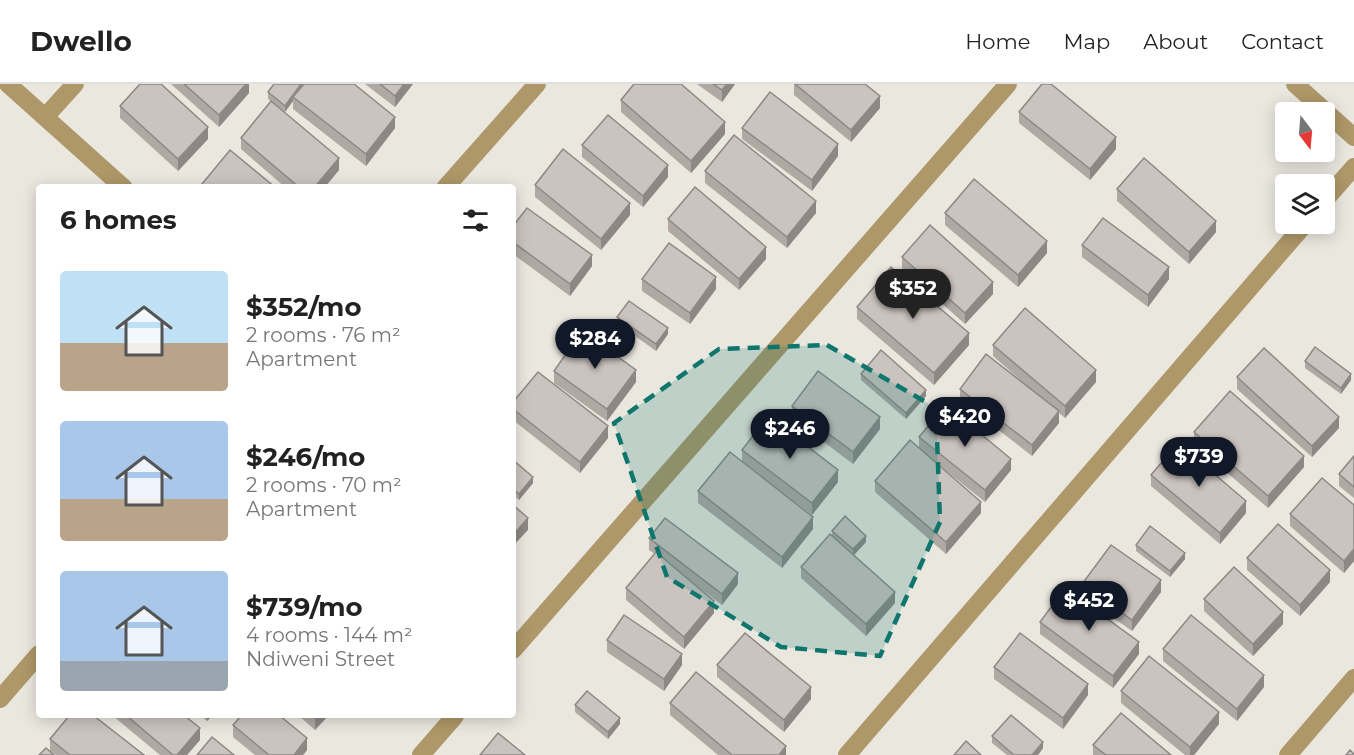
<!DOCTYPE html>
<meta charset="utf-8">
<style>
:root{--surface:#fff;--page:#f2f2f2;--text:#222;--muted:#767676;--line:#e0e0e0;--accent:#111827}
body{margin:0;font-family:Montserrat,sans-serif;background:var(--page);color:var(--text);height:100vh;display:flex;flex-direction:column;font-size:22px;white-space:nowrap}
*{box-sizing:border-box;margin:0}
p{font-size:20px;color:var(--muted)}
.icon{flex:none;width:33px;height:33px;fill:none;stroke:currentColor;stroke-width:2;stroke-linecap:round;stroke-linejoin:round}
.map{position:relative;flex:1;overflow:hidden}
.drawer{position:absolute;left:36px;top:100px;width:480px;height:534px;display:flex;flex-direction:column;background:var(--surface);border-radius:6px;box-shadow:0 3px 15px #0003}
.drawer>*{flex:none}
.needle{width:39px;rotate:164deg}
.controls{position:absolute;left:1275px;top:18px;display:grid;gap:12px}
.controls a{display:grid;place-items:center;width:60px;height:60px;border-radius:6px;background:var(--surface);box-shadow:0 3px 15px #0003;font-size:30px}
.price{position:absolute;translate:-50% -51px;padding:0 14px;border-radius:21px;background:var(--accent);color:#fff;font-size:20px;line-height:39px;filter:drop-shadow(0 2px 3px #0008)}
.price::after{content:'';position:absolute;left:50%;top:36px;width:18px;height:14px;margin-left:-9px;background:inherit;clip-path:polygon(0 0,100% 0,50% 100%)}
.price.current{background:#222;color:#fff}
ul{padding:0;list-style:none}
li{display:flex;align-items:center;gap:18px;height:150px;padding:0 24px}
li span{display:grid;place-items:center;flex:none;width:168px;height:120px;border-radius:6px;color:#555}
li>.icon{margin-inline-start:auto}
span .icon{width:72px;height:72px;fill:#fffc;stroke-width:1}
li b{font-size:26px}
h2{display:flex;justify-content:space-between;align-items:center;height:72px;padding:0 24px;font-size:26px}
header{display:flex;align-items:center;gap:36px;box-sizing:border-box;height:84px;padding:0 30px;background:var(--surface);border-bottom:2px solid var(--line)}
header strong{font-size:28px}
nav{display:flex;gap:33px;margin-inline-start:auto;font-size:21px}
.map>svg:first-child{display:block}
</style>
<header>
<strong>Dwello</strong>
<nav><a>Home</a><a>Map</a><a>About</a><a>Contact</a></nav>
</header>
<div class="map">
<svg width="1354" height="671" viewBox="0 0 1354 671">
<rect width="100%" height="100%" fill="#eae7df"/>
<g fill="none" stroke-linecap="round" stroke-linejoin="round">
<g stroke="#ae9768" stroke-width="18">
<path d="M8 0 124 104"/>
<path d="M1295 0 1354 53"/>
<path d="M46 32 75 0"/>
<path d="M445 104 537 0"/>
<path d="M1324 117 1354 83"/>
<path d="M513 566 1008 0"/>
<path d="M0 615 39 570"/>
<path d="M421 671 455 632"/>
<path d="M847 671 1305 140"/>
<path d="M1288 671 1354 594"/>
</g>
</g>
<g fill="#afa8a3">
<path d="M171 0H249V9L219 43Z"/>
<path d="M274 0 395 44 366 82 293 25V17L285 28 268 15V8Z"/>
<path d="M365 0H413L395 23Z"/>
<path d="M697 0H735L722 18Z"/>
<path d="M794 0H865L880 24 851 58 794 11Z"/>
<path d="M621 16 725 50 691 89 621 28Z"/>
<path d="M120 22 208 55 178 87 120 34Z"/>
<path d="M1019 28 1116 65 1090 96 1019 39Z"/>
<path d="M742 44 838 72 812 107 742 55Z"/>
<path d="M241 54 339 86 324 104H286L241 65Z"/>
<path d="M582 61 668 93 643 123 582 73Z"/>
<path d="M705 87 816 129 787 164 705 99Z"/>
<path d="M535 101 630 131 601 166 535 113Z"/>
<path d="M1117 105 1216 148 1189 180 1117 117Z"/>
<path d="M945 129 1047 169 1018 203 945 141Z"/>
<path d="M668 135 766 175 739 206 668 147Z"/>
<path d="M513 142 592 182 570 212 513 170Z"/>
<path d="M1082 161 1169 195 1148 223 1082 173Z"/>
<path d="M902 173 993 210 965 240 902 184Z"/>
<path d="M642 195 716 205 690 240 642 207Z"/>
<path d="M857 223 969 261 934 301 857 235Z"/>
<path d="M617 233 668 250 656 267 617 239Z"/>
<path d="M993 261 1096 298 1065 334 1059 329V339L1032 372 960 316V305L1033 307 993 272Z"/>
<path d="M1305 277 1351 296 1341 310 1305 284Z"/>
<path d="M554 287 636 298 607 337 554 299Z"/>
<path d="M861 290 926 312 906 335 861 296Z"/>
<path d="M1237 293 1339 344 1312 373 1237 305Z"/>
<path d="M513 318 608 354 580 389 513 336Z"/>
<path d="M792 322 880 345 853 380 792 334Z"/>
<path d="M1194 348 1304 383 1268 424 1194 360Z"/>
<path d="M919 353 1011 386 985 418 939 381 981 429 946 470 875 408V397L919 363Z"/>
<path d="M742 366 838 398 812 431 742 377Z"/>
<path d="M1354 372V414L1339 402V390Z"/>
<path d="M513 376 533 399 519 416 513 411Z"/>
<path d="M1151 391 1246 429 1220 460 1151 402Z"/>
<path d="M698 407 813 445 782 484 698 419Z"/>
<path d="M1354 421V477L1344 489 1290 442V430Z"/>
<path d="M832 447 866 458 854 471 895 519 866 552 801 494V483L832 452Z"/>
<path d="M649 454 738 500 722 521 694 500 714 529 684 565 626 516V504L655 470 649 466Z"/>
<path d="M1136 461 1185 475 1170 493 1136 467Z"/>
<path d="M1247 474 1330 498 1300 532 1247 486Z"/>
<path d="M1082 500 1161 508 1132 547 1082 512Z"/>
<path d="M1204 515 1283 540 1253 572 1204 527Z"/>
<path d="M1040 538 1139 570 1113 604 1040 550Z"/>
<path d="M607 556 682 581 664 607 607 568Z"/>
<path d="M1163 565 1264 603 1237 637 1163 577Z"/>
<path d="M717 581 811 615 784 648 717 593Z"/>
<path d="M994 583 1088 611 1063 645 994 595Z"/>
<path d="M1121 607 1219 640 1194 671H1185L1121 619Z"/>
<path d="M670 619 786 671H718L670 631Z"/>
<path d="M575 621 620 640 608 655 575 628Z"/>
<path d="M113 632H185L200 656 187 671H160Z"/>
<path d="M201 632H212L207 637Z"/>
<path d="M299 632H328L315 646Z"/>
<path d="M233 641 307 666 303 671H255L233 653Z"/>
<path d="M992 652 1043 664 1038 671H1007L992 659Z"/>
<path d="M50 655 144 671H56L50 667Z"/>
<path d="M1093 661 1171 671H1093Z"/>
</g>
<g fill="#8e8885">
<path d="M246 0H249V9L219 43V31Z"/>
<path d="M301 0H306L293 13V17L285 28V22Z"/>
<path d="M404 0H413L395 23V12Z"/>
<path d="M727 0H735L722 18V6Z"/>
<path d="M880 12V24L851 58V46Z"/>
<path d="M395 33V44L366 82V70Z"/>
<path d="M725 38V50L691 89V77Z"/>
<path d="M208 43V55L178 87V75Z"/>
<path d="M1116 53V65L1090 96V85Z"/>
<path d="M838 60V72L812 107V96Z"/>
<path d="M339 74V86L324 104H314Z"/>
<path d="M668 81V93L643 123V112Z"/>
<path d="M816 117V129L787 164V153Z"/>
<path d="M630 119V131L601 166V155Z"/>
<path d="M1216 137V148L1189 180V168Z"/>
<path d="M1047 157V169L1018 203V191Z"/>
<path d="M766 163V175L739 206V195Z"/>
<path d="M592 171V182L570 212V200Z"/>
<path d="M1169 183V195L1148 223V211Z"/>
<path d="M716 193V205L690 240V229Z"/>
<path d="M993 198V210L965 240V229Z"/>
<path d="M668 244V250L656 267V260Z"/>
<path d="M969 249V261L934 301V289Z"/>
<path d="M636 286V298L607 337V325Z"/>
<path d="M1096 286V298L1065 334V322Z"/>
<path d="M1351 290V296L1341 310V304Z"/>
<path d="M926 306V312L906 335V329Z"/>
<path d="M1059 327V339L1032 372V361Z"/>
<path d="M880 333V345L853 380V368Z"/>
<path d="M1339 333V344L1312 373V362Z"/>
<path d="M608 342V354L580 389V378Z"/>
<path d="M1304 372V383L1268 424V412Z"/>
<path d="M1011 375V386L985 418V406Z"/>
<path d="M838 386V398L812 431V419Z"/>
<path d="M533 393V399L519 416V410Z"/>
<path d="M1246 417V429L1220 460V449Z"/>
<path d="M981 418V429L946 470V458Z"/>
<path d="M813 433V445L782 484V473Z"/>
<path d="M528 434V446L513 462V451Z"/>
<path d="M866 452V458L853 472V465Z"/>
<path d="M1354 465V477L1344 489V477Z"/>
<path d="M1185 469V475L1170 493V487Z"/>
<path d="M1330 486V498L1300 532V521Z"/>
<path d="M738 489V500L722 521V510Z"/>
<path d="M1161 496V508L1132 547V536Z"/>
<path d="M895 508V519L866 552V540Z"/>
<path d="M714 517V529L684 565V553Z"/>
<path d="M1283 528V540L1253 572V560Z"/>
<path d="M1139 558V570L1113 604V592Z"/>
<path d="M682 570V581L664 607V595Z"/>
<path d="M1264 591V603L1237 637V625Z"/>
<path d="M1088 600V611L1063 645V634Z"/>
<path d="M811 603V615L784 648V636Z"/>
<path d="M1219 628V640L1194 671H1190V663Z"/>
<path d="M207 632H212L207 637Z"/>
<path d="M317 632H328L315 646V634Z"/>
<path d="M620 634V640L608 655V648Z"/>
<path d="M200 644V656L187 671H177Z"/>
<path d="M307 654V666L303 671H294Z"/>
<path d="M1043 658V664L1038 671H1032Z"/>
<path d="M786 662V671H779Z"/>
</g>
<g fill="#cbc3be" stroke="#8e8885" stroke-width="1.5">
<path d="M140 0H161L208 43 178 75 120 22Z"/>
<path d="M184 0H246L219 31Z"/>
<path d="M274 0H301L285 22 268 8Z"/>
<path d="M304 0H354L395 33 366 70 293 13Z"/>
<path d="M380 0H404L395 12Z"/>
<path d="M634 0H681L725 38 691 77 621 16Z"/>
<path d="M713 0H727L722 6Z"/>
<path d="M795 0H865L880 12 851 46Z"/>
<path d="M1042 0H1051L1116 53 1090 85 1019 28Z"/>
<path d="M770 8 838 60 812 96 742 44Z"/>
<path d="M271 17 339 74 314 104H300L241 54Z"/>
<path d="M608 31 668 81 643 112 582 61Z"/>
<path d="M734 51 816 117 787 153 705 87Z"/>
<path d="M563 65 630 119 601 155 535 101Z"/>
<path d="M230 66 276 104H206L202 100Z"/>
<path d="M1144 74 1216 137 1189 168 1117 105Z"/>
<path d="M974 95 1047 157 1018 191 945 129Z"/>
<path d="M695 103 766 163 739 195 668 135Z"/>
<path d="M527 124 592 171 570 200 513 158V142Z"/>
<path d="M1103 134 1169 183 1148 211 1082 161Z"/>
<path d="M930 141 993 198 965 229 902 173Z"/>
<path d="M669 159 716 193 690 229 642 195Z"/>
<path d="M891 183 969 249 934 289 857 223Z"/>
<path d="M629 217 668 244 656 260 617 233Z"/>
<path d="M1025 224 1096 286 1065 322 993 261Z"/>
<path d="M582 247 636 286 607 325 554 287Z"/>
<path d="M1315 263 1351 290 1341 304 1305 277Z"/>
<path d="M1264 264 1339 333 1312 362 1237 293Z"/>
<path d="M881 266 926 306 906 329 861 290Z"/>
<path d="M986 270 1059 327 1032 361 960 305Z"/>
<path d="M818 287 880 333 853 368 792 322Z"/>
<path d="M538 288 608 342 580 378 513 325V318Z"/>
<path d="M1230 307 1304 372 1268 412 1194 348Z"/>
<path d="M946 321 1011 375 985 406 919 353Z"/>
<path d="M768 332 838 386 812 419 742 366Z"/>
<path d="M910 356 981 418 946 458 875 397Z"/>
<path d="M1178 359 1246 417 1220 449 1151 391Z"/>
<path d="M730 368 813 433 782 473 698 407Z"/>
<path d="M1354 372V403L1339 390Z"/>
<path d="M513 376 533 393 519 410 513 405Z"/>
<path d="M1322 394 1354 421V465L1344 477 1290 430Z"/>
<path d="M513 421 528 434 513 451Z"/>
<path d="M845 432 866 452 853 465 832 447Z"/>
<path d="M665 434 738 489 722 510 649 454Z"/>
<path d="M1278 440 1330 486 1300 521 1247 474Z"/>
<path d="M1150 442 1185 469 1170 487 1136 461Z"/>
<path d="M830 450 895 508 866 540 801 483Z"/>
<path d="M1111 461 1161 496 1132 536 1082 500Z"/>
<path d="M656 468 714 517 684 553 626 504Z"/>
<path d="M1234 483 1283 528 1253 560 1204 515Z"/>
<path d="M1065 504 1139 558 1113 592 1040 538Z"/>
<path d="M624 531 682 570 664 595 607 556Z"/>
<path d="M1191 531 1264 591 1237 625 1163 565Z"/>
<path d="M745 549 811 603 784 636 717 581Z"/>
<path d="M1020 549 1088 600 1063 634 994 583Z"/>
<path d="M1149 572 1219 628 1190 663 1121 607Z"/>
<path d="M696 588 786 662 779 671H732L670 619Z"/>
<path d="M587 607 620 634 608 648 575 621Z"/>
<path d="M1121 629 1171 671H1106L1093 661Z"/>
<path d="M1011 631 1043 658 1032 671H1014L992 652Z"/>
<path d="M69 632H94L144 671H70L50 655Z"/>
<path d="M127 632H185L200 644 177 671H173Z"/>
<path d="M241 632H280L307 654 294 671H269L233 641Z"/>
<path d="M498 649 525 671H480Z"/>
<path d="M212 653 234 671H197Z"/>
<path d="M966 657 981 671H954Z"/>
<path d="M46 664 54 671H39Z"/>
<path d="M1350 666 1354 670V671H1346Z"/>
</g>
<path fill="#0f766e" fill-opacity="0.2" stroke="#0f766e" stroke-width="4.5" stroke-dasharray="12 8" stroke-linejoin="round" d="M827 261 936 324 940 438 880 572 781 563 667 493 614 339 719 265Z"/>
</svg>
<div class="controls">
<a><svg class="needle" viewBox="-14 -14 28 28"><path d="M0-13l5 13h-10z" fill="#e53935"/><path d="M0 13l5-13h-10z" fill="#767676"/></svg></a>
<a><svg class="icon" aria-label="layers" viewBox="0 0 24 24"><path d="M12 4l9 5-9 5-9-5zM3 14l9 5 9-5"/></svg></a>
</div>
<b class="price current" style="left:913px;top:236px">$352</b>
<b class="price" style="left:595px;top:286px">$284</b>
<b class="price" style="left:965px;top:364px">$420</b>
<b class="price" style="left:790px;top:376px">$246</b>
<b class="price" style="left:1199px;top:404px">$739</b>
<b class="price" style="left:1089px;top:548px">$452</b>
<section class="drawer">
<h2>6 homes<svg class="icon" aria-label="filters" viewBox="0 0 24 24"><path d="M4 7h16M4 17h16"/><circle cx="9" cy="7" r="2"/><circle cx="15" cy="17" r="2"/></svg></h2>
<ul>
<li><span style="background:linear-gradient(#bfe0f5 60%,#b9a48a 0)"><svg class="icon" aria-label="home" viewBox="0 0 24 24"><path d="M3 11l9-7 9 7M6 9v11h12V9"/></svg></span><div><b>$352/mo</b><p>2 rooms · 76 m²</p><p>Apartment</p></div></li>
<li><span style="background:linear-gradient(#a9c7e8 65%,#b9a48a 0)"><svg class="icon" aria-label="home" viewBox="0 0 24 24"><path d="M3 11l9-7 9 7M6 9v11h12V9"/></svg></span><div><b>$246/mo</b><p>2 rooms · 70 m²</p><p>Apartment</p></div></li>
<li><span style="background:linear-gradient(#a9c7e8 75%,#9aa5b1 0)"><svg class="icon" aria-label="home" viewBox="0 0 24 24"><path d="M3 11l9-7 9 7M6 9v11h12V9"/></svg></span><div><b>$739/mo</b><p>4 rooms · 144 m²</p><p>Ndiweni Street</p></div></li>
</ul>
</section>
</div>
